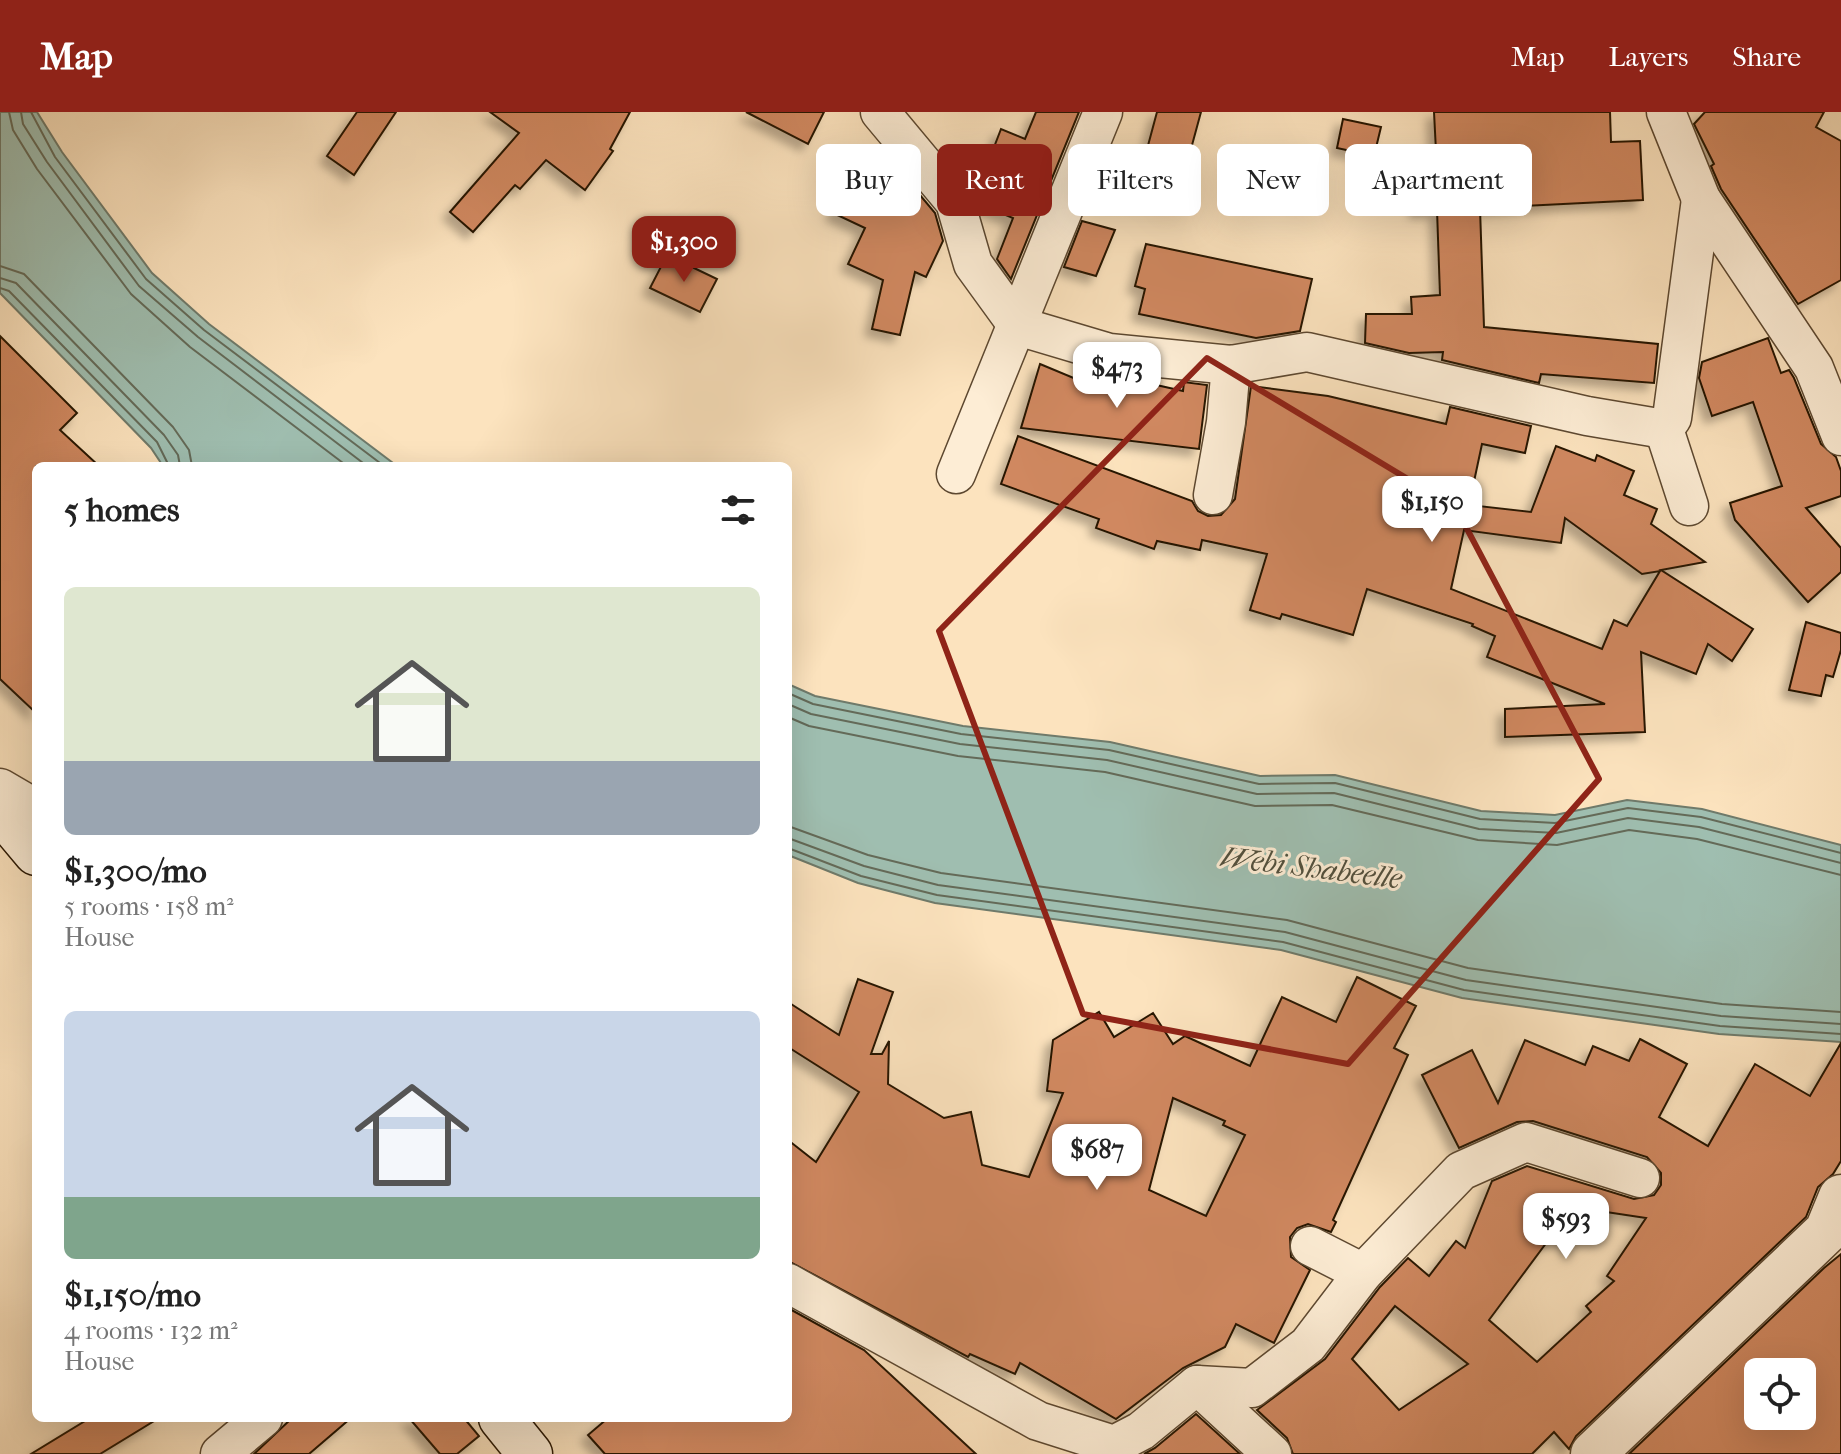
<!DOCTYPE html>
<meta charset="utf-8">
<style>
:root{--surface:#fff;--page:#f6f6f6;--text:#222;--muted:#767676;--accent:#8f2418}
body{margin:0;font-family:"IM FELL French Canon",serif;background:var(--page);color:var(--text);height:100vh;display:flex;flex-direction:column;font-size:30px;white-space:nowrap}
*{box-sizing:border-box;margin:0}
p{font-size:26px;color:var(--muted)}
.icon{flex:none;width:44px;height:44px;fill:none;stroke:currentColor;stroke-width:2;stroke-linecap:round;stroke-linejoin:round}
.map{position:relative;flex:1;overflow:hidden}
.panel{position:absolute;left:32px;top:350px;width:760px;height:960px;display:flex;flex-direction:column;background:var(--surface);border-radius:12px;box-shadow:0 8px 32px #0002}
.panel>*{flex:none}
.hud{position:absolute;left:816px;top:32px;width:760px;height:72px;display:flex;gap:16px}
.buttons{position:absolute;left:1744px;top:1246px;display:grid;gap:16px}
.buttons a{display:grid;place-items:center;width:72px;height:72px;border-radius:12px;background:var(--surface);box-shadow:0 8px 32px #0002;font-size:40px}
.price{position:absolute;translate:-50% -68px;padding:0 18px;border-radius:16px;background:#fff;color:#222;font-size:26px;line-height:52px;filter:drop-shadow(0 2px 4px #0008)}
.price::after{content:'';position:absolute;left:50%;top:48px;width:24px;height:18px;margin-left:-12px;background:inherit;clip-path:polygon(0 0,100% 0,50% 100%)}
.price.on{background:var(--accent);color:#fff}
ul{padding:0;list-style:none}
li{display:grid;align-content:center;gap:16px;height:424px;padding:0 32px}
li span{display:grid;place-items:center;height:248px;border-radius:12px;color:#555}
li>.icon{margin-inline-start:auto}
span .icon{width:144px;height:144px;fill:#fffc;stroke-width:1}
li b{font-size:34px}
h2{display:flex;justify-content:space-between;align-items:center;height:96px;padding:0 32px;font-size:34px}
.tag{padding:0 28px;border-radius:12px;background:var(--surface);box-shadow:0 8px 32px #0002;font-size:28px;line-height:72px}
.tag.on{background:var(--accent);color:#fff}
header{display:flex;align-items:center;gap:48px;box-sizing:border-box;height:112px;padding:0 40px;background:var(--accent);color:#fff}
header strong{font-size:38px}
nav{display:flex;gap:44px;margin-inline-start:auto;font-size:28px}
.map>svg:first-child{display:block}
</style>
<header>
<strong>Map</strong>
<nav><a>Map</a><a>Layers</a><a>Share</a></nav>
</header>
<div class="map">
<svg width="1841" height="1342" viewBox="0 0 1841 1342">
<defs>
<filter id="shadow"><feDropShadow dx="-7" dy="7" stdDeviation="4" flood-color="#0004"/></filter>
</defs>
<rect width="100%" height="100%" fill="#fce3be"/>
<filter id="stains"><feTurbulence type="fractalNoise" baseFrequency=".0025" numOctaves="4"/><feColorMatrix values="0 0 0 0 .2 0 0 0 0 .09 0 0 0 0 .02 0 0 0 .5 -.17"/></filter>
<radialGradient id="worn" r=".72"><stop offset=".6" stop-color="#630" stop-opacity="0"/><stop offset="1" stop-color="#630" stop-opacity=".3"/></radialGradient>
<g fill="#9fbeb0" stroke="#6f7a6a" stroke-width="2">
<path d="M0 0H37L62 40 152 161 209 212 397 354H163L151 336 0 181Z"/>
<path d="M788 572 815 584 963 614 1110 630 1260 664 1335 663 1481 699 1555 703 1627 688 1702 697 1841 733V930L1719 922 1462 886 1281 838 935 791 858 771 788 743Z"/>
</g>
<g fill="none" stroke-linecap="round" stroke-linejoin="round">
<g stroke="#646a58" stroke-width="2">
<path d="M9 0 13 18 37 57 131 182 190 235 347 354"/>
<path d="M21 0 23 12 47 50 139 174 198 225 367 354"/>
<path d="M31 0 55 45 146 167 204 218 384 354"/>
<path d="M0 154 24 162 173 315 189 338 192 354"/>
<path d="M0 166 16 171 164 323 178 343 180 354"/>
<path d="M0 176 9 179 157 330 169 354"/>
<path d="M788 581 813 592 961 622 1109 638 1259 672 1335 671 1480 707 1555 711 1628 696 1701 705 1841 741"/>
<path d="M788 592 811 602 960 632 1107 648 1257 682 1334 681 1479 717 1556 721 1628 706 1699 715 1841 751"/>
<path d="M788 605 809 614 958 644 1105 660 1255 694 1332 693 1478 728 1557 733 1629 718 1697 727 1841 763"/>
<path d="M788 714 868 743 941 761 1287 808 1468 856 1722 892 1841 900"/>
<path d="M788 726 864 754 938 773 1285 820 1466 868 1721 904 1841 912"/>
<path d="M788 736 861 764 937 783 1283 830 1464 878 1720 914 1841 922"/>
</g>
</g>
<g fill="#d08860" stroke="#281500" stroke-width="2" fill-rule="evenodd" filter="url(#shadow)">
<path d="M357 0H396L354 63 327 44Z"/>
<path d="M490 0H630L610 37 613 39 585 78 546 48 520 77 515 73 473 120 450 100 519 21Z"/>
<path d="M746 0H824L808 32Z"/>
<path d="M1036 0H1079L1011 167 997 147 1013 106 979 92 972 76 951 51 954 43 986 56 1001 17 1025 27Z"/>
<path d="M1157 0H1201L1179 81 1139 67Z"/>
<path d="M1434 0H1610L1611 30 1640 29 1643 88 1480 96 1484 215 1658 232 1654 271 1541 262 1539 271 1442 248 1443 240 1409 241 1365 231 1366 202H1412L1411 185 1440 183 1437 98 1417 99 1414 40 1436 39Z"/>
<path d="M1705 0H1824L1816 15 1841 29V168L1798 192 1721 77 1711 54 1714 52 1694 12Z"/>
<path d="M1343 7 1381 15 1374 44 1337 36Z"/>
<path d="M870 55 910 71 935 101 943 129 926 165 915 160 900 223 872 217 883 168 848 152 865 116 833 101 847 72 861 79Z"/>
<path d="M1082 109 1115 118 1096 164 1064 155Z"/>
<path d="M1146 132 1312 167 1300 219 1256 226 1139 202 1145 177 1135 174Z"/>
<path d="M667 143 717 167 700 200 650 176Z"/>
<path d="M0 224 77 301 60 318 99 354H36V601L0 567Z"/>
<path d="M1768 226 1781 261 1789 258 1794 266 1821 332 1836 345 1841 359V384L1806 396 1841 436V460L1808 490 1735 408 1730 391 1782 374 1753 290 1712 304 1699 266 1702 250Z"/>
<path d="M1040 252 1107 280 1112 263 1183 279 1184 270 1207 273 1199 337 1021 316Z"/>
<path d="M1251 274 1328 284 1446 312 1450 295 1531 314 1525 341 1482 332 1469 393 1531 400 1556 334 1595 349 1597 343 1634 359 1624 383 1657 397 1651 412 1705 450 1661 458 1753 517 1732 549 1708 532 1696 562 1641 540 1645 620 1505 625V597L1605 592 1487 545 1495 524 1472 514 1473 512 1367 477 1353 523 1282 502 1280 507 1250 498 1267 442 1202 428 1200 438 1157 429 1154 437 1096 416 1099 407 1001 372 1018 324 1192 389 1198 399 1208 404 1221 403 1235 387ZM1565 406 1642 462 1660 459 1627 514 1614 508 1602 537 1451 477 1464 418 1561 431Z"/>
<path d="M1806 510 1841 521V538L1833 565 1826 563 1821 584 1789 578Z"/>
<path d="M1357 865 1416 894 1394 936 1408 943 1333 1108 1336 1110 1331 1120 1308 1112 1297 1116 1290 1125 1291 1145 1310 1158 1274 1231 1236 1212 1225 1235 1183 1256 1116 1307 1020 1251 1015 1262 970 1242 968 1245 788 1149V1028L816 1050 859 980 788 935V890L839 923 858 867 893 880 871 942H882L889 929 888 972 944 1006 971 1000 982 1053 1029 1065 1063 981 1047 979 1053 928 1099 900 1114 925 1153 901 1173 932 1185 924 1250 954 1282 885 1336 910ZM1173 986 1225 1009 1223 1013 1245 1023 1206 1104 1149 1078Z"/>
<path d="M1640 927 1687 952 1659 1005 1708 1034 1755 952 1810 984 1841 931V1049L1833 1062 1818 1075 1806 1105 1576 1324 1569 1337 1554 1320 1532 1342H1293L1287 1326 1257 1298 1325 1247 1380 1175 1408 1146 1429 1164 1456 1129 1465 1136 1492 1069 1527 1054 1634 1087 1654 1083 1661 1073V1061L1647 1045 1533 1009 1517 1010 1459 1036 1422 963 1472 938 1498 991 1525 928 1585 953 1593 934 1629 949ZM1573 1095 1646 1106 1607 1164 1614 1169 1586 1194 1591 1200 1537 1250 1489 1208ZM1395 1194 1468 1252 1399 1298 1352 1247Z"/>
<path d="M1841 1142V1342H1629L1824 1156ZM1758 1260H1802V1304H1758Z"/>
<path d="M788 1196 864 1238 976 1342H605L588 1323 608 1306H788Z"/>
<path d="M1196 1302 1240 1342H1144L1155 1336Z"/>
<path d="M90 1306H159L100 1342H31Z"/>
<path d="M292 1306H351L309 1342H254Z"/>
<path d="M409 1306H464L479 1324 457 1342H440Z"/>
</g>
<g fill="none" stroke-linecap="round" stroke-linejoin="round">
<defs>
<g id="minor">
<path d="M880 0 955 90 973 152 1018 214 1109 241 1231 253 1307 240 1587 304 1664 317"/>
<path d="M1666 0 1701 87 1814 256 1841 324"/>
<path d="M1664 317 1672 306 1701 87"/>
<path d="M1664 317 1689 394"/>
<path d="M956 362 1103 0"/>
<path d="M1213 383 1226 310 1231 253"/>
<path d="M0 676 36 697"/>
<path d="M1310 1134 1363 1161"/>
<path d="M788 1171 1038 1309 1114 1333 1141 1319 1197 1273 1252 1276 1308 1233 1363 1161 1461 1059 1526 1030 1640 1066"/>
<path d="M1197 1273 1272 1342"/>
<path d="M220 1342 263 1306"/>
</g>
<path id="tertiary" d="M1593 1342 1827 1119 1841 1085"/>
<g id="secondary">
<path d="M0 698 36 741"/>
<path d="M501 1306 530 1342"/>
</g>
</defs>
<use href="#minor" stroke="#5d4830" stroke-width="41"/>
<use href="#tertiary" stroke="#5d4830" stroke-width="47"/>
<use href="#secondary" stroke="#281500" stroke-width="47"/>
<use href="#minor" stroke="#fdedd5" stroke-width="38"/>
<use href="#tertiary" stroke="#fdedd5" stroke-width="44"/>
<use href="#secondary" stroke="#fdedd5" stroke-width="44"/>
</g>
<path fill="none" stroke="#8f2418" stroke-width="6" stroke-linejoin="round" d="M1207 246 1456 396 1599 667 1348 952 1083 902 939 519Z"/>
<g text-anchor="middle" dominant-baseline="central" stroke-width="6" stroke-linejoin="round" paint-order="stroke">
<g font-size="30" font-style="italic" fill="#52503e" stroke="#fdedd5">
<text transform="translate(1311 756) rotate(7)">Webi Shabeelle</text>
</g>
</g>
<rect width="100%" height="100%" filter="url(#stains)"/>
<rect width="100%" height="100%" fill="url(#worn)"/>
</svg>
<div class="buttons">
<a><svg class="icon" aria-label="locate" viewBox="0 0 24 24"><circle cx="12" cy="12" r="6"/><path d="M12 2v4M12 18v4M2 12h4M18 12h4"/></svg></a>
</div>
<b class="price on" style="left:684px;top:172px">$1,300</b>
<b class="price" style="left:1117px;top:298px">$473</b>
<b class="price" style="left:1432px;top:432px">$1,150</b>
<b class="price" style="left:1097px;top:1080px">$687</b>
<b class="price" style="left:1566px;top:1149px">$593</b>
<div class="hud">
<a class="tag">Buy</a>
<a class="tag on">Rent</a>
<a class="tag">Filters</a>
<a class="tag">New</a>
<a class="tag">Apartment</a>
</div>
<section class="panel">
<h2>5 homes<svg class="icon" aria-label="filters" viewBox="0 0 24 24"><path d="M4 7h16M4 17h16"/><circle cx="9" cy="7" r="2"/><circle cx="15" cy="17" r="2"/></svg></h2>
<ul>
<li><span style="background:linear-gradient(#dfe7d0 70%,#9aa5b1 0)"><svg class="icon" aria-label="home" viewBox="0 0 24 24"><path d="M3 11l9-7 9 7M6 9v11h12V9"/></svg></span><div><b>$1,300/mo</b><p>5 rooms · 158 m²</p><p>House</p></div></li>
<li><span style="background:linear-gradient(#c9d6e8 75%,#7fa58c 0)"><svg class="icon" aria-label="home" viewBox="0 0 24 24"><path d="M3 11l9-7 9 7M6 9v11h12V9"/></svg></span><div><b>$1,150/mo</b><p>4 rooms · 132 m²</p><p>House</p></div></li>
</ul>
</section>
</div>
